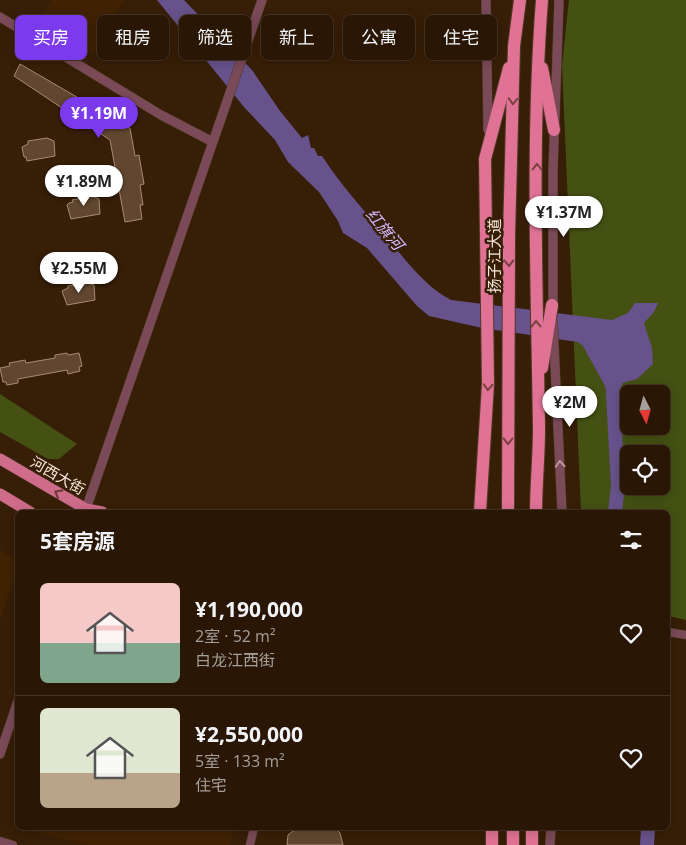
<!DOCTYPE html>
<html lang="zh">
<meta charset="utf-8">
<style>
:root{--surface:#291605;--page:#352313;--text:#f1f3f6;--muted:#a59f9a;--line:#453527;--accent:#7c3aed}
body{margin:0;font-family:"Open Sans","Noto Sans SC",sans-serif;background:var(--page);color:var(--text);height:100vh;display:flex;flex-direction:column;font-size:19px;white-space:nowrap}
*{box-sizing:border-box;margin:0}
p{font-size:16px;color:var(--muted)}
.icon{flex:none;width:28px;height:28px;fill:none;stroke:currentColor;stroke-width:2;stroke-linecap:round;stroke-linejoin:round}
.map{position:relative;flex:1;overflow:hidden}
.drawer{position:absolute;left:15px;top:510px;width:655px;height:320px;display:flex;flex-direction:column;background:var(--surface);border-radius:8px;box-shadow:0 2px 12px #0003,0 0 0 1px var(--line)}
.drawer>*{flex:none}
.banner{position:absolute;left:15px;top:15px;width:656px;height:45px;display:flex;gap:10px}
.needle{width:32px;rotate:174deg}
.controls{position:absolute;left:620px;top:385px;display:grid;gap:10px}
.controls a{display:grid;place-items:center;width:50px;height:50px;border-radius:8px;background:var(--surface);box-shadow:0 2px 12px #0003,0 0 0 1px var(--line);font-size:25px}
.price{position:absolute;translate:-50% -42px;padding:0 11px;border-radius:18px;background:#fff;color:#222;font-size:16px;line-height:32px;filter:drop-shadow(0 1px 2px #0008)}
.price::after{content:'';position:absolute;left:50%;top:30px;width:15px;height:11px;margin-left:-8px;background:inherit;clip-path:polygon(0 0,100% 0,50% 100%)}
.price.current{background:var(--accent);color:#fff}
ul{padding:0;list-style:none}
li{display:flex;align-items:center;gap:15px;height:125px;padding:0 25px}
li+li{border-top:1px solid var(--line)}
li span{display:grid;place-items:center;flex:none;width:140px;height:100px;border-radius:8px;color:#555}
li>.icon{margin-inline-start:auto}
span .icon{width:60px;height:60px;fill:#fffc;stroke-width:1}
li b{font-size:21px}
h2{display:flex;justify-content:space-between;align-items:center;height:60px;padding:0 25px;font-size:21px}
.pill{padding:0 18px;border-radius:8px;background:var(--surface);box-shadow:0 2px 12px #0003,0 0 0 1px var(--line);font-size:18px;line-height:45px}
.pill.current{background:var(--accent);color:#fff}
.map>svg:first-child{display:block}
</style>
<div class="map">
<svg width="686" height="845" viewBox="0 0 686 845">
<rect width="100%" height="100%" fill="#371e07"/>
<g fill="#402203">
<path d="M52 0H124L93 54 41 18Z"/>
<path d="M0 550 17 561 18 567 0 619Z"/>
<path d="M18 828H235L230 845H89Z"/>
</g>
<g fill="#445113" fill-rule="evenodd">
<path d="M569 0H686V620L668 616V512H581L562 65ZM629 394H661V426H629ZM629 454H661V486H629Z"/>
<path d="M0 394 77 444 59 459H48L0 432Z"/>
</g>
<path fill="#68528b" d="M157 0H184L252 70 280 111 302 138 308 135 311 148H314L318 156H322C340 184 363 209 385 235 404 258 424 286 451 300L612 320 628 313 635 303H658L654 312 644 323 652 348 653 364 637 379 623 383 617 395 618 413 611 412 605 386 583 346 578 342 482 328 429 316 417 306 367 248 343 233 338 221 319 192 288 162 275 140 244 107Z"/>
<g fill="none" stroke-linecap="round" stroke-linejoin="round">
<g stroke="#68528b" stroke-width="14">
<path d="M613 395 618 486 615 512"/>
<path d="M647 845 648 828"/>
</g>
</g>
<g fill="#624730" stroke="#a98a71">
<path d="M20 64 130 128 135 156 139 155 144 184 140 185 143 205H140L142 219 125 222 110 140 14 76Z"/>
<path d="M47 138 54 141 55 156 27 161 26 157H24L22 147 28 144V141Z"/>
<path d="M91 196 99 199 100 214 71 219 67 205 69 203 73 202 72 200Z"/>
<path d="M87 283 94 285 95 300 67 305 62 291 68 288V286Z"/>
<path d="M67 353 68 355 79 353 82 366 79 367 80 371 68 374 67 370 18 379V383L7 385 6 382H3L0 368 10 366 9 363 25 360 26 363 55 358V355Z"/>
<path d="M297 828H335L340 833 343 845H287L288 835Z"/>
</g>
<g fill="none" stroke-linecap="round" stroke-linejoin="round">
<defs>
<g id="minor">
<path d="M668 632 686 635"/>
<path d="M0 841 13 845"/>
<path d="M250 845 254 828"/>
</g>
<g id="tertiary">
<path d="M486 0 488 130"/>
<path d="M0 17 161 115 211 141"/>
<path d="M553 310V170L559 0"/>
<path d="M553 323 562 512"/>
<path d="M85 512 262 0"/>
<path d="M0 754 18 701"/>
<path d="M550 845 551 828"/>
</g>
<g id="primary">
<path d="M0 459 86 509 102 512"/>
<path d="M0 494 30 512"/>
</g>
<g id="trunk">
<path d="M542 68 554 130"/>
<path d="M542 368 552 305"/>
<path d="M480 512 488 384 485 159 509 68"/>
<path d="M508 512 509 236 514 46 520 0"/>
<path d="M536 512C536 485 539 457 539 429 537 286 531 143 542 0"/>
<path d="M492 828V845"/>
<path d="M513 845V828"/>
<path d="M532 845V828"/>
</g>
</defs>
<use href="#minor" stroke="#523a24" stroke-width="9"/>
<use href="#tertiary" stroke="#523a24" stroke-width="10"/>
<use href="#primary" stroke="#523a24" stroke-width="12"/>
<use href="#trunk" stroke="#523a24" stroke-width="14"/>
<use href="#minor" stroke="#7a4a58" stroke-width="8"/>
<use href="#tertiary" stroke="#7a4a58" stroke-width="9"/>
<use href="#primary" stroke="#cf6b8b" stroke-width="11"/>
<use href="#trunk" stroke="#e07295" stroke-width="12"/>
</g>
<defs><path id="oneway-chevron" d="M-2-3.5L2.5 0L-2 3.5" fill="none" stroke-width="1.6" stroke-linecap="round" stroke-linejoin="round" transform="scale(1.25)"/></defs>
<g stroke="#7b4040">
<use href="#oneway-chevron" transform="translate(513 101) rotate(92)"/>
<use href="#oneway-chevron" transform="translate(537 167) rotate(-90)"/>
<use href="#oneway-chevron" transform="translate(509 263) rotate(89)"/>
<use href="#oneway-chevron" transform="translate(536 324) rotate(-91)"/>
<use href="#oneway-chevron" transform="translate(488 387) rotate(93)"/>
<use href="#oneway-chevron" transform="translate(508 441) rotate(91)"/>
</g>
<use stroke="#b89898" href="#oneway-chevron" transform="translate(560 464) rotate(-93)"/>
<use stroke="#6c3935" href="#oneway-chevron" transform="translate(58 493) rotate(-150)"/>
<g text-anchor="middle" dominant-baseline="central" stroke-width="5" stroke-linejoin="round" paint-order="stroke">
<g font-size="15" fill="#f7e6d8" stroke="#371e07">
<text transform="translate(494 256) rotate(-90)">扬子江大道</text>
<text transform="translate(58 475) rotate(30)">河西大街</text>
</g>
<g font-size="16" font-style="italic" fill="#d3baff" stroke="#371e07">
<text transform="translate(385 229) rotate(50)">红旗河</text>
</g>
</g>
</svg>
<div class="controls">
<a><svg class="needle" viewBox="-14 -14 28 28"><path d="M0-13l5 13h-10z" fill="#e53935"/><path d="M0 13l5-13h-10z" fill="#a59f9a"/></svg></a>
<a><svg class="icon" aria-label="locate" viewBox="0 0 24 24"><circle cx="12" cy="12" r="6"/><path d="M12 2v4M12 18v4M2 12h4M18 12h4"/></svg></a>
</div>
<b class="price current" style="left:99px;top:139px">¥1.19M</b>
<b class="price" style="left:84px;top:207px">¥1.89M</b>
<b class="price" style="left:564px;top:238px">¥1.37M</b>
<b class="price" style="left:79px;top:294px">¥2.55M</b>
<b class="price" style="left:570px;top:428px">¥2M</b>
<div class="banner">
<a class="pill current">买房</a>
<a class="pill">租房</a>
<a class="pill">筛选</a>
<a class="pill">新上</a>
<a class="pill">公寓</a>
<a class="pill">住宅</a>
</div>
<section class="drawer">
<h2>5套房源<svg class="icon" aria-label="filters" viewBox="0 0 24 24"><path d="M4 7h16M4 17h16"/><circle cx="9" cy="7" r="2"/><circle cx="15" cy="17" r="2"/></svg></h2>
<ul>
<li><span style="background:linear-gradient(#f6c9c9 60%,#7fa58c 0)"><svg class="icon" aria-label="home" viewBox="0 0 24 24"><path d="M3 11l9-7 9 7M6 9v11h12V9"/></svg></span><div><b>¥1,190,000</b><p>2室 · 52 m²</p><p>白龙江西街</p></div><svg class="icon" aria-label="heart" viewBox="0 0 24 24"><path d="M12 20l-8-8c-3-5 5-10 8-4 3-6 11-1 8 4z"/></svg></li>
<li><span style="background:linear-gradient(#dfe7d0 65%,#b9a48a 0)"><svg class="icon" aria-label="home" viewBox="0 0 24 24"><path d="M3 11l9-7 9 7M6 9v11h12V9"/></svg></span><div><b>¥2,550,000</b><p>5室 · 133 m²</p><p>住宅</p></div><svg class="icon" aria-label="heart" viewBox="0 0 24 24"><path d="M12 20l-8-8c-3-5 5-10 8-4 3-6 11-1 8 4z"/></svg></li>
</ul>
</section>
</div>
